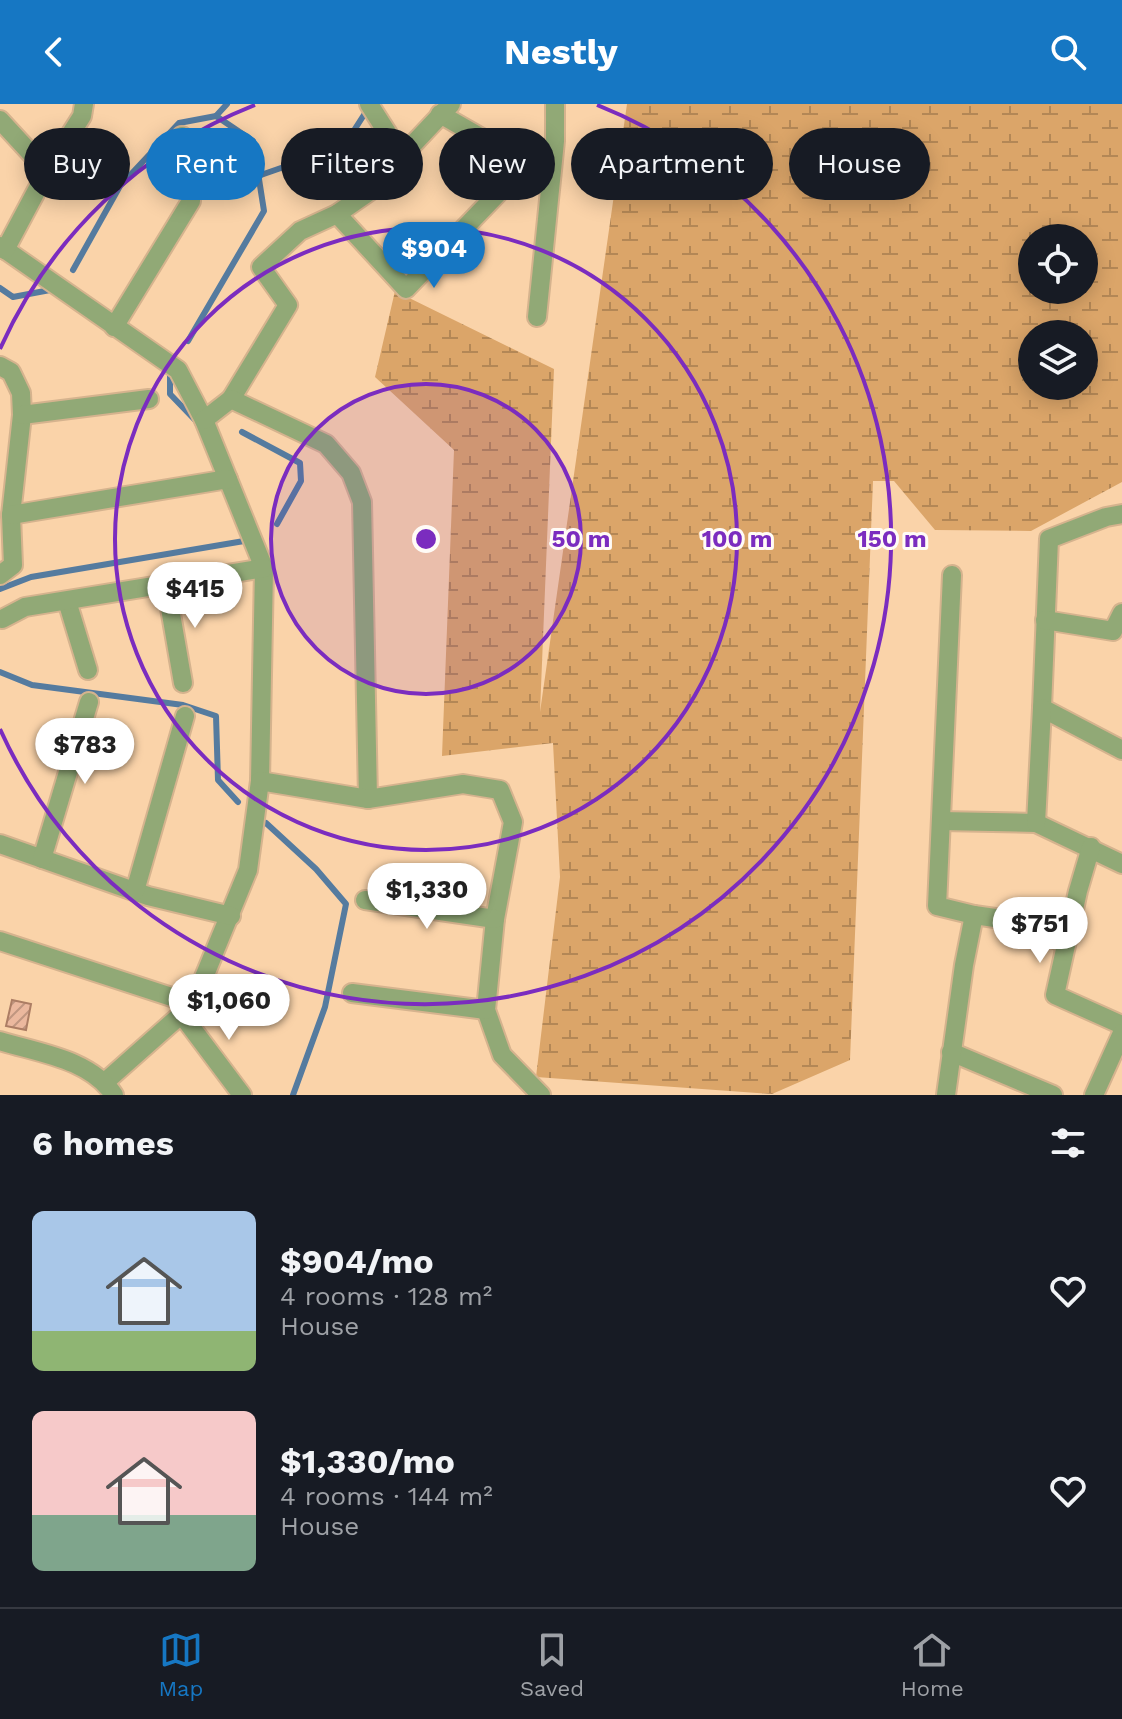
<!DOCTYPE html>
<meta charset="utf-8">
<style>
:root{--surface:#171b24;--page:#20242c;--text:#f1f3f6;--muted:#9ea1a6;--line:#363941;--accent:#1677c3}
body{margin:0;font-family:"Work Sans",sans-serif;background:var(--page);color:var(--text);height:100vh;display:flex;flex-direction:column;font-size:30px;white-space:nowrap}
*{box-sizing:border-box;margin:0}
p{font-size:26px;color:var(--muted)}
.icon{flex:none;width:44px;height:44px;fill:none;stroke:currentColor;stroke-width:2;stroke-linecap:round;stroke-linejoin:round}
.map{position:relative;height:991px;overflow:hidden}
.drawer{display:flex;flex-direction:column;background:var(--surface);flex:1}
.drawer>*{flex:none}
.banner{position:absolute;left:24px;top:24px;width:1074px;height:72px;display:flex;gap:16px}
.fabs{position:absolute;left:1018px;top:120px;display:grid;gap:16px}
.fabs a{display:grid;place-items:center;width:80px;height:80px;border-radius:50%;background:var(--surface);box-shadow:0 4px 20px #0003;font-size:40px}
.price{position:absolute;translate:-50% -68px;padding:0 18px;border-radius:28px;background:#fff;color:#222;font-size:26px;line-height:52px;filter:drop-shadow(0 2px 4px #0008)}
.price::after{content:'';position:absolute;left:50%;top:48px;width:24px;height:18px;margin-left:-12px;background:inherit;clip-path:polygon(0 0,100% 0,50% 100%)}
.price.on{background:var(--accent);color:#fff}
ul{padding:0;list-style:none}
li{display:flex;align-items:center;gap:24px;height:200px;padding:0 32px}
li span{display:grid;place-items:center;flex:none;width:224px;height:160px;border-radius:12px;color:#555}
li>.icon{margin-inline-start:auto}
span .icon{width:96px;height:96px;fill:#fffc;stroke-width:1}
li b{font-size:34px}
h2{display:flex;justify-content:space-between;align-items:center;height:96px;padding:0 32px;font-size:34px}
.pill{padding:0 28px;border-radius:36px;background:var(--surface);box-shadow:0 4px 20px #0003;font-size:28px;line-height:72px}
.pill.on{background:var(--accent);color:#fff}
header{display:flex;justify-content:space-between;align-items:center;height:104px;padding:0 32px;background:var(--accent);color:#fff;font-size:36px;font-weight:700}
.dock{display:flex;justify-content:space-around;align-items:center;height:112px;border-top:2px solid var(--line);background:var(--surface);font-size:22px;color:var(--muted)}
.dock a{display:grid;justify-items:center;gap:4px}
.dock .on{color:var(--accent)}
.map>svg:first-child{display:block}
</style>
<header><svg class="icon" aria-label="back" viewBox="0 0 24 24"><path d="M15 5l-7 7 7 7"/></svg>Nestly<svg class="icon" aria-label="search" viewBox="0 0 24 24"><circle cx="10" cy="10" r="6"/><path d="M15 15l6 6"/></svg></header>
<div class="map">
<svg width="1122" height="991" viewBox="0 0 1122 991">
<defs>
<pattern id="wetland-marsh" width="20" height="14" patternUnits="userSpaceOnUse" patternTransform="scale(2)"><rect width="20" height="14" fill="#dba569"/><path d="M1 5h8M5 5V1M11 12h8M15 12V8" fill="none" stroke="#b38756"/></pattern>
<pattern id="building-hatch" width="6" height="6" patternUnits="userSpaceOnUse" patternTransform="scale(2)"><rect width="6" height="6" fill="#ebb89e"/><path d="M-1 1l2-2M0 6l6-6M5 7l2-2" fill="none" stroke="#c09680"/></pattern>
</defs>
<rect width="100%" height="100%" fill="#fad3a9"/>
<path fill="url(#wetland-marsh)" fill-rule="evenodd" d="M627 0H1122V378L1031 427 935 426 894 377H873L850 956 772 990 536 973 560 773 553 639 442 652 454 346 375 273 395 187 554 265 540 608ZM1032 134H1084V186H1032ZM1032 230H1084V282H1032Z"/>
<g fill="none" stroke-linecap="round" stroke-linejoin="round">
<g stroke="#557b9f" stroke-width="6">
<path d="M216 12 227 0"/>
<path d="M258 72 344 42 369 3"/>
<path d="M73 166 120 82 179 19 216 12 253 37 264 107 188 237"/>
<path d="M0 184 13 193 50 186"/>
<path d="M170 266V290L195 316"/>
<path d="M242 328 300 359 301 377 277 420"/>
<path d="M0 485 31 473 250 436"/>
<path d="M0 568 32 581 183 601 216 612 218 676 238 698"/>
<path d="M266 719 316 765 346 800 325 903 293 991"/>
</g>
</g>
<path fill="url(#building-hatch)" stroke="#ac7d64" stroke-width="2" d="M12 896 31 900 26 926 6 922Z"/>
<g fill="none" stroke-linecap="round" stroke-linejoin="round">
<defs>
<g id="minor">
<path d="M369 0 402 52"/>
<path d="M440 10 534 64"/>
<path d="M0 16 47 67"/>
<path d="M337 110 406 185 525 61"/>
<path d="M0 142 178 266 204 316 264 464 260 677 248 766 193 900 105 978"/>
<path d="M5 146 47 67 82 12 84 0"/>
<path d="M537 213 555 37V0"/>
<path d="M114 223 191 97 192 70 182 32"/>
<path d="M0 262 11 268 21 289 22 311 11 411 13 461 0 471"/>
<path d="M231 295 288 201 261 163 300 127 337 110 383 78 402 52 451 0"/>
<path d="M22 311 149 295"/>
<path d="M204 316 231 295 326 340 351 369 362 398 368 695"/>
<path d="M1122 410 1106 413 1049 435 1042 604 1122 646"/>
<path d="M11 411 228 375"/>
<path d="M166 481 183 579"/>
<path d="M67 497 88 566"/>
<path d="M2 515 25 503 264 464"/>
<path d="M1045 516 1113 527 1122 509"/>
<path d="M260 677 368 695 463 680 500 686 513 718 495 815 486 906 502 951 541 991"/>
<path d="M941 717 1036 719 1122 760"/>
<path d="M1036 719 1042 604"/>
<path d="M0 740 148 792 231 812"/>
<path d="M1091 743 1078 787 1055 891 1122 921"/>
<path d="M42 755 89 598"/>
<path d="M135 787 185 612"/>
<path d="M365 796 495 815"/>
<path d="M974 811 1016 817 1066 840"/>
<path d="M0 837 193 900"/>
<path d="M352 889 486 906"/>
<path d="M182 911 242 991"/>
<path d="M0 937C39 949 90 955 114 991"/>
<path d="M951 948 1053 991"/>
<path d="M946 991 964 861 974 811 937 802 952 471"/>
<path d="M1094 991 1122 929"/>
</g>
</defs>
<use href="#minor" stroke="#d5b38e" stroke-width="22"/>
<use href="#minor" stroke="#91a976" stroke-width="18"/>
</g>
<circle cx="426" cy="435" r="155" fill="#7b2cbf" fill-opacity=".12"/>
<g fill="none" stroke="#7b2cbf" stroke-width="4">
<circle cx="426" cy="435" r="155"/>
<circle cx="426" cy="435" r="311"/>
<path d="M0 245A466 466 0 0 1 255 1M597 1A466 466 0 1 1 0 625"/>
</g>
<circle cx="426" cy="435" r="12" fill="#7b2cbf" stroke="#fffbf6" stroke-width="4"/>
<g font-size="24" text-anchor="middle" font-weight="bold" fill="#7b2cbf" stroke="#fffbf6" stroke-width="6" stroke-linejoin="round" paint-order="stroke">
<text x="581" y="443">50 m</text>
<text x="737" y="443">100 m</text>
<text x="892" y="443">150 m</text>
</g>
</svg>
<div class="fabs">
<a><svg class="icon" aria-label="locate" viewBox="0 0 24 24"><circle cx="12" cy="12" r="6"/><path d="M12 2v4M12 18v4M2 12h4M18 12h4"/></svg></a>
<a><svg class="icon" aria-label="layers" viewBox="0 0 24 24"><path d="M12 4l9 5-9 5-9-5zM3 14l9 5 9-5"/></svg></a>
</div>
<b class="price on" style="left:434px;top:186px">$904</b>
<b class="price" style="left:195px;top:526px">$415</b>
<b class="price" style="left:85px;top:682px">$783</b>
<b class="price" style="left:427px;top:827px">$1,330</b>
<b class="price" style="left:1040px;top:861px">$751</b>
<b class="price" style="left:229px;top:938px">$1,060</b>
<div class="banner">
<a class="pill">Buy</a>
<a class="pill on">Rent</a>
<a class="pill">Filters</a>
<a class="pill">New</a>
<a class="pill">Apartment</a>
<a class="pill">House</a>
</div>
</div>
<section class="drawer">
<h2>6 homes<svg class="icon" aria-label="filters" viewBox="0 0 24 24"><path d="M4 7h16M4 17h16"/><circle cx="9" cy="7" r="2"/><circle cx="15" cy="17" r="2"/></svg></h2>
<ul>
<li><span style="background:linear-gradient(#a9c7e8 75%,#8fb573 0)"><svg class="icon" aria-label="home" viewBox="0 0 24 24"><path d="M3 11l9-7 9 7M6 9v11h12V9"/></svg></span><div><b>$904/mo</b><p>4 rooms · 128 m²</p><p>House</p></div><svg class="icon" aria-label="heart" viewBox="0 0 24 24"><path d="M12 20l-8-8c-3-5 5-10 8-4 3-6 11-1 8 4z"/></svg></li>
<li><span style="background:linear-gradient(#f6c9c9 65%,#7fa58c 0)"><svg class="icon" aria-label="home" viewBox="0 0 24 24"><path d="M3 11l9-7 9 7M6 9v11h12V9"/></svg></span><div><b>$1,330/mo</b><p>4 rooms · 144 m²</p><p>House</p></div><svg class="icon" aria-label="heart" viewBox="0 0 24 24"><path d="M12 20l-8-8c-3-5 5-10 8-4 3-6 11-1 8 4z"/></svg></li>
</ul>
</section>
<nav class="dock">
<a class="on"><svg class="icon" aria-label="map" viewBox="0 0 24 24"><path d="M3 6l6-2 6 2 6-2v14l-6 2-6-2-6 2zM9 4v14M15 6v14"/></svg>Map</a>
<a><svg class="icon" aria-label="saved" viewBox="0 0 24 24"><path d="M7 4h10v16l-5-4-5 4z"/></svg>Saved</a>
<a><svg class="icon" aria-label="home" viewBox="0 0 24 24"><path d="M3 11l9-7 9 7M6 9v11h12V9"/></svg>Home</a>
</nav>
